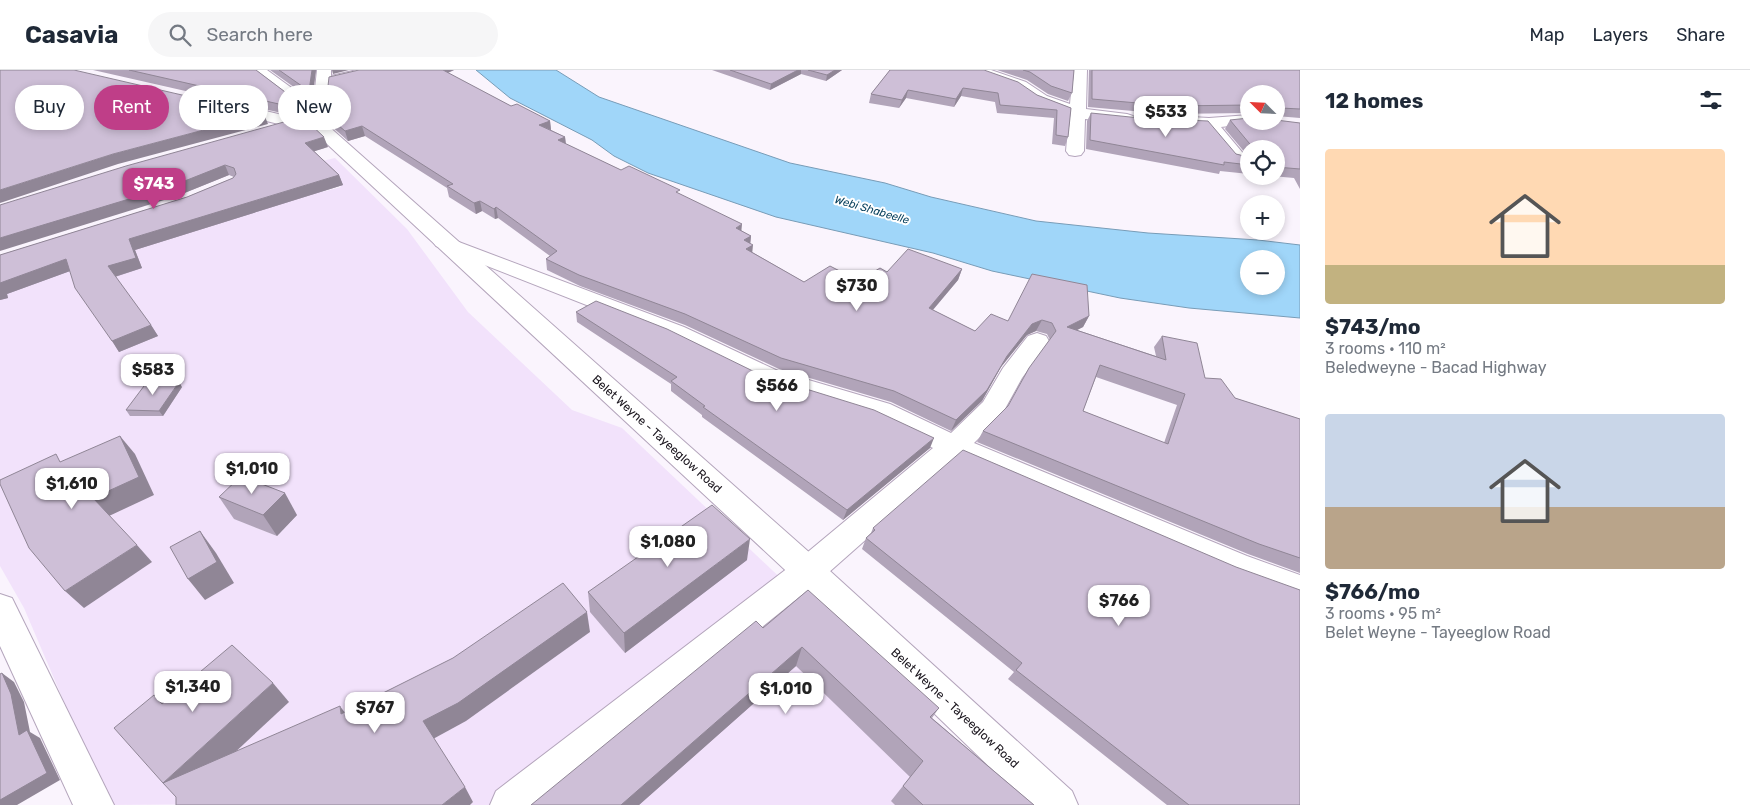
<!DOCTYPE html>
<meta charset="utf-8">
<style>
:root{--surface:#fff;--page:#f6f6f7;--text:#1f2937;--muted:#747a83;--line:#e0e1e3;--accent:#bf3e88}
body{margin:0;font-family:Rubik,sans-serif;background:var(--page);color:var(--text);height:100vh;display:flex;flex-direction:column;font-size:19px;white-space:nowrap}
*{box-sizing:border-box;margin:0}
p{font-size:16px;color:var(--muted)}
.icon{flex:none;width:28px;height:28px;fill:none;stroke:currentColor;stroke-width:2;stroke-linecap:round;stroke-linejoin:round}
.map{position:relative;flex:1;overflow:hidden}
.panel{display:flex;flex-direction:column;background:var(--surface);width:450px}
.panel>*{flex:none}
.top-card{position:absolute;left:15px;top:15px;width:475px;height:45px;display:flex;gap:10px}
.needle{width:32px;rotate:294deg}
.controls{position:absolute;left:1240px;top:15px;display:grid;gap:10px}
.controls a{display:grid;place-items:center;width:45px;height:45px;border-radius:50%;background:var(--surface);box-shadow:0 2px 8px #0003;font-size:25px}
.price{position:absolute;translate:-50% -42px;padding:0 11px;border-radius:10px;background:#fff;color:#222;font-size:16px;line-height:32px;filter:drop-shadow(0 1px 2px #0008)}
.price::after{content:'';position:absolute;left:50%;top:30px;width:15px;height:11px;margin-left:-8px;background:inherit;clip-path:polygon(0 0,100% 0,50% 100%)}
.price.on{background:var(--accent);color:#fff}
ul{padding:0;list-style:none}
li{display:grid;align-content:center;gap:10px;height:265px;padding:0 25px}
li span{display:grid;place-items:center;height:155px;border-radius:5px;color:#555}
li>.icon{margin-inline-start:auto}
span .icon{width:90px;height:90px;fill:#fffc;stroke-width:1}
li b{font-size:21px}
h2{display:flex;justify-content:space-between;align-items:center;height:60px;padding:0 25px;font-size:21px}
.pill{padding:0 18px;border-radius:22px;background:var(--surface);box-shadow:0 2px 8px #0003;font-size:18px;line-height:45px}
.pill.on{background:var(--accent);color:#fff}
header{display:flex;align-items:center;gap:30px;box-sizing:border-box;height:70px;padding:0 25px;background:var(--surface);border-bottom:1px solid var(--line)}
header strong{font-size:24px}
nav{display:flex;gap:28px;margin-inline-start:auto;font-size:18px}
.search{width:350px;height:45px;background:var(--page);display:flex;align-items:center;gap:12px;box-sizing:border-box;padding:0 18px;border-radius:28px;color:var(--muted);font-size:19px}
main{display:flex;flex:1;min-height:0}
.map>svg:first-child{display:block}
</style>
<header>
<strong>Casavia</strong>
<div class="search"><svg class="icon" aria-label="search" viewBox="0 0 24 24"><circle cx="10" cy="10" r="6"/><path d="M15 15l6 6"/></svg>Search here</div>
<nav><a>Map</a><a>Layers</a><a>Share</a></nav>
</header>
<main>
<div class="map">
<svg width="1300" height="735" viewBox="0 0 1300 735">
<rect width="100%" height="100%" fill="#faf4fd"/>
<path fill="#f2e2fb" fill-rule="evenodd" d="M335 88 407 159 468 242 572 340 622 358 1020 735H470L473 732 108 735 24 538 0 496V193L293 98ZM328 99 341 117 322 122 310 104ZM297 445 277 466 235 449Z"/>
<path fill="#a0d6f9" stroke="#789cb7" fill-rule="evenodd" d="M476 0H556L599 27 790 93 885 113 931 127 1036 151 1148 163 1258 170 1300 175V248L1189 238 1120 228 992 201 933 183 776 147 648 103 614 86 592 70 510 28ZM1249 189H1276V216H1249Z"/>
<g fill="none" stroke-linecap="round" stroke-linejoin="round">
<defs>
<g id="street">
<path d="M317 0H331V6L357 0H380L378 3 330 15 328 46 326 49H314L312 46Z"/>
<path d="M970 0H991L1026 12 1047 26 1070 34 1073 0H1087L1086 39 1127 44 1133 46 1135 49 1133 52 1127 54 1085 49 1084 81 1081 85 1075 86 1069 85 1066 81 1069 45 1035 32 1016 18 972 3Z"/>
<path d="M1249 45V51H1256L1255 53 1221 57 1247 88 1244 92 1238 93 1232 92 1204 58 1167 54 1165 51 1167 48 1173 46 1209 48Z"/>
<path d="M443 166 684 257 778 301 890 334 951 363 983 332 1003 298 1028 266 1037 263 1046 266 1049 271 1022 308 1001 346 974 373 1247 486 1300 505V533L1225 506 957 389 819 511 542 735H490L496 721 797 491 933 378 872 348 760 313 668 267 436 176 433 172 436 168Z"/>
<path d="M0 524 12 528 114 735H73L0 576Z"/>
</g>
<path id="secondary" d="M251 0H267L326 43 328 46 326 54 819 491 1072 721 1078 735H1029L797 511 312 60 295 58 221 40 219 37 221 34 227 32 295 48 311 49V47Z"/>
</defs>
<use href="#street" stroke="#b4a5bc" stroke-width="2"/>
<use href="#secondary" stroke="#b4a5bc" stroke-width="2"/>
<use href="#street" fill="#fff" fill-rule="evenodd"/>
<use href="#secondary" fill="#fff" fill-rule="evenodd"/>
</g>
<g fill="#b1a4b9" fill-rule="evenodd">
<path d="M93 0H256L305 37 308 47 295 46Z"/>
<path d="M270 0H316L312 30Z"/>
<path d="M359 0H454L448 3 511 36 550 51 551 60 565 67 566 74 621 100 680 124 742 161 751 166 750 174 752 182 804 212 859 211 887 202 962 199 958 210 933 240 975 261 1008 251 1089 246 1083 257 1077 260 1156 286 1154 277 1162 266 1205 308 1235 328 1300 349V503L1248 484 977 372 983 361 1008 336 1050 270 1047 264 1036 261 1027 265 1001 297 982 331 951 361 891 332 779 299 685 255 580 216 547 200 546 189 550 186 498 148 495 149 482 141 476 144 449 127 447 118 365 66 348 71 328 53 325 44ZM1096 307 1177 335 1164 373 1083 341Z"/>
<path d="M712 0H842L826 11 801 4 770 20Z"/>
<path d="M890 0 1037 25 1071 38 1068 67 1065 76 1052 74 1054 48 997 43 995 32 961 26 954 37 906 28 899 38 869 33 871 24Z"/>
<path d="M997 0H1074L1072 23 1068 31 1048 24 1027 10Z"/>
<path d="M1089 0H1300V48L1276 46V24H1249V43L1167 44 1088 37Z"/>
<path d="M1091 43 1244 86 1247 85 1225 59 1230 50 1300 53V119L1294 108 1272 106H1276V79H1249V104L1220 101 1219 104 1086 79 1087 51Z"/>
<path d="M328 77 314 81 339 105 343 115 135 180 142 198 115 207 151 255 158 266 119 282 70 201 7 224 8 228 0 230V185L187 127 233 108 234 107 229 105 177 126 0 135Z"/>
<path d="M576 242 761 305 930 378 843 450 702 347V345L671 321V314L577 252Z"/>
<path d="M182 317 163 346H130L126 340Z"/>
<path d="M219 427 297 445 277 466 234 449Z"/>
<path d="M873 458 1236 497 1300 735H1167L1008 609 1014 602 862 479 866 468 871 463Z"/>
<path d="M747 490 625 583 590 542 588 522Z"/>
<path d="M763 558 939 638 932 648 1034 735H895L891 731 910 707 796 596 639 735H531Z"/>
</g>
<g fill="#908696">
<path d="M312 0H316L312 30 309 21Z"/>
<path d="M332 0H349L333 4Z"/>
<path d="M439 0H454L440 6Z"/>
<path d="M798 0H801V4L770 20 771 14Z"/>
<path d="M835 0H842L826 11 827 5Z"/>
<path d="M963 18 961 26 954 37 956 29Z"/>
<path d="M908 20 906 28 899 38 902 30Z"/>
<path d="M264 44 268 54 118 94 0 133V120L113 84Z"/>
<path d="M550 51 551 60 539 55Z"/>
<path d="M362 56 365 66 348 71 345 61Z"/>
<path d="M324 67 328 77 309 83 305 73Z"/>
<path d="M565 67 566 77 558 70Z"/>
<path d="M225 95 229 105 177 126 0 181V168Z"/>
<path d="M339 105 343 115 135 180 142 198 114 207 108 196 129 169Z"/>
<path d="M480 131 482 141 476 144 474 133Z"/>
<path d="M496 137 498 148 495 149 494 139Z"/>
<path d="M742 154 741 165 736 158Z"/>
<path d="M751 166 750 176 753 175 752 185 745 190 744 170Z"/>
<path d="M66 189 73 200 7 224 8 228 0 230V213Z"/>
<path d="M962 199 958 210 925 249 929 238Z"/>
<path d="M1089 246 1083 257 1061 268 1067 257Z"/>
<path d="M1042 250 1036 261 1027 265 1001 297 982 331 951 361 956 350 1032 254Z"/>
<path d="M151 255 158 266 119 282 112 271Z"/>
<path d="M179 312 182 317 163 346 159 341Z"/>
<path d="M120 366 135 384 154 425 109 446 93 428Z"/>
<path d="M934 368 930 378 843 450 847 440Z"/>
<path d="M285 423 297 445 277 466 263 445Z"/>
<path d="M200 461 216 483 234 513 205 530 188 509Z"/>
<path d="M750 469 747 490 625 583 624 563Z"/>
<path d="M137 475 152 492 84 538 65 521Z"/>
<path d="M587 542 590 562 466 651 433 669 423 651Z"/>
<path d="M802 577 796 596 639 735H621Z"/>
<path d="M2 603 14 612 24 632 30 662 40 668 60 710 17 735H0V730L19 665Z"/>
<path d="M273 613 289 632 186 728 163 713Z"/>
<path d="M340 636 353 654 341 644Z"/>
<path d="M465 717 473 732 470 735H442Z"/>
</g>
<g fill="#cebfd7" stroke="#908696" fill-rule="evenodd">
<path d="M0 0H74L264 44 113 84 0 120Z"/>
<path d="M129 0H256L305 37H292Z"/>
<path d="M279 0H312L309 21Z"/>
<path d="M359 0H443L511 36 517 34 550 51 539 55 565 67 558 70 621 100 629 96 680 120 676 122 742 154 736 158 751 166 744 170 753 175 746 179 804 212 830 196 859 211 880 198 887 202 908 179 962 199 929 238 975 261 991 244 1008 251 1032 204 1087 215 1089 246 1067 257 1166 290 1162 266 1197 273 1205 308 1221 309 1235 328 1300 349V488L1259 474 983 361 1008 336 1029 298 1056 261 1052 253 1042 250 1032 254 1007 286 987 320 956 350 894 321 781 288 685 244 579 205 546 189 557 181 496 137 494 139 480 131 474 133 447 116 453 114 362 56 345 61 325 44 329 7ZM1100 295 1185 324 1168 374 1083 341Z"/>
<path d="M730 0H798L771 14Z"/>
<path d="M808 0H835L827 5Z"/>
<path d="M890 0H984L1018 12 1037 25 1071 38 1068 67 1056 65 1057 40 1000 35 998 23 963 18 956 29 908 20 902 30 871 24Z"/>
<path d="M1023 0H1074L1072 23 1051 16 1030 2Z"/>
<path d="M1092 0H1300V39L1281 38 1279 41H1276V24H1249V35L1172 36 1092 29Z"/>
<path d="M1091 43 1140 48 1208 51 1236 84 1244 86 1249 85V95L1224 92V95L1090 70Z"/>
<path d="M1249 48V51H1276V50L1300 53V99L1276 97V79H1254L1230 50Z"/>
<path d="M291 50 308 52 324 67 305 73 339 105 129 169 136 188 108 196 151 255 112 271 75 218 66 189 0 213V185L187 127 233 108 236 104 234 98 225 95 172 116 0 168V135L126 96Z"/>
<path d="M596 231 667 259 761 305 874 340 934 368 847 440 703 337 705 336 671 311 677 307 576 242Z"/>
<path d="M147 312H179L159 341 126 340Z"/>
<path d="M120 366 139 407 93 428 137 475 65 521 29 478 0 414V410L56 384 60 392Z"/>
<path d="M963 380 1236 497 1300 520V735H1189L1016 600 1022 593 866 468 875 460 873 458Z"/>
<path d="M241 406 285 423 263 445 219 427Z"/>
<path d="M712 435 750 469 624 563 588 522Z"/>
<path d="M200 461 217 492 188 509 170 477Z"/>
<path d="M563 513 587 542 458 633 423 651 465 717 442 735H176V727L163 713 340 636 341 644 453 588Z"/>
<path d="M808 520 939 638 930 647 1034 735H923L903 716 923 691 802 577 621 735H531L756 551 763 558Z"/>
<path d="M232 575 273 613 163 713 114 658 154 625 162 634Z"/>
<path d="M2 603 11 624 19 665 27 660 47 703 0 730V604Z"/>
</g>
<g text-anchor="middle" dominant-baseline="central" stroke-width="4" stroke-linejoin="round" paint-order="stroke">
<g font-size="11" font-style="italic" fill="#0a435f" stroke="#fff">
<text transform="translate(872 140) rotate(16)">Webi Shabeelle</text>
</g>
<g font-size="12" fill="#19141c" stroke="#fff">
<text transform="translate(657 364) rotate(42)">Belet Weyne - Tayeeglow Road</text>
<text transform="translate(955 638) rotate(43)">Belet Weyne - Tayeeglow Road</text>
</g>
</g>
</svg>
<div class="controls">
<a><svg class="needle" viewBox="-14 -14 28 28"><path d="M0-13l5 13h-10z" fill="#e53935"/><path d="M0 13l5-13h-10z" fill="#747a83"/></svg></a>
<a><svg class="icon" aria-label="locate" viewBox="0 0 24 24"><circle cx="12" cy="12" r="6"/><path d="M12 2v4M12 18v4M2 12h4M18 12h4"/></svg></a>
<a>+</a>
<a>−</a>
</div>
<b class="price" style="left:1166px;top:68px">$533</b>
<b class="price on" style="left:154px;top:140px">$743</b>
<b class="price" style="left:857px;top:242px">$730</b>
<b class="price" style="left:153px;top:326px">$583</b>
<b class="price" style="left:777px;top:342px">$566</b>
<b class="price" style="left:252px;top:425px">$1,010</b>
<b class="price" style="left:72px;top:440px">$1,610</b>
<b class="price" style="left:668px;top:498px">$1,080</b>
<b class="price" style="left:1119px;top:557px">$766</b>
<b class="price" style="left:193px;top:643px">$1,340</b>
<b class="price" style="left:786px;top:645px">$1,010</b>
<b class="price" style="left:375px;top:664px">$767</b>
<div class="top-card">
<a class="pill">Buy</a>
<a class="pill on">Rent</a>
<a class="pill">Filters</a>
<a class="pill">New</a>
</div>
</div>
<section class="panel">
<h2>12 homes<svg class="icon" aria-label="filters" viewBox="0 0 24 24"><path d="M4 7h16M4 17h16"/><circle cx="9" cy="7" r="2"/><circle cx="15" cy="17" r="2"/></svg></h2>
<ul>
<li><span style="background:linear-gradient(#ffd9b3 75%,#c2b280 0)"><svg class="icon" aria-label="home" viewBox="0 0 24 24"><path d="M3 11l9-7 9 7M6 9v11h12V9"/></svg></span><div><b>$743/mo</b><p>3 rooms · 110 m²</p><p>Beledweyne - Bacad Highway</p></div></li>
<li><span style="background:linear-gradient(#c9d6e8 60%,#b9a48a 0)"><svg class="icon" aria-label="home" viewBox="0 0 24 24"><path d="M3 11l9-7 9 7M6 9v11h12V9"/></svg></span><div><b>$766/mo</b><p>3 rooms · 95 m²</p><p>Belet Weyne - Tayeeglow Road</p></div></li>
</ul>
</section>
</main>
